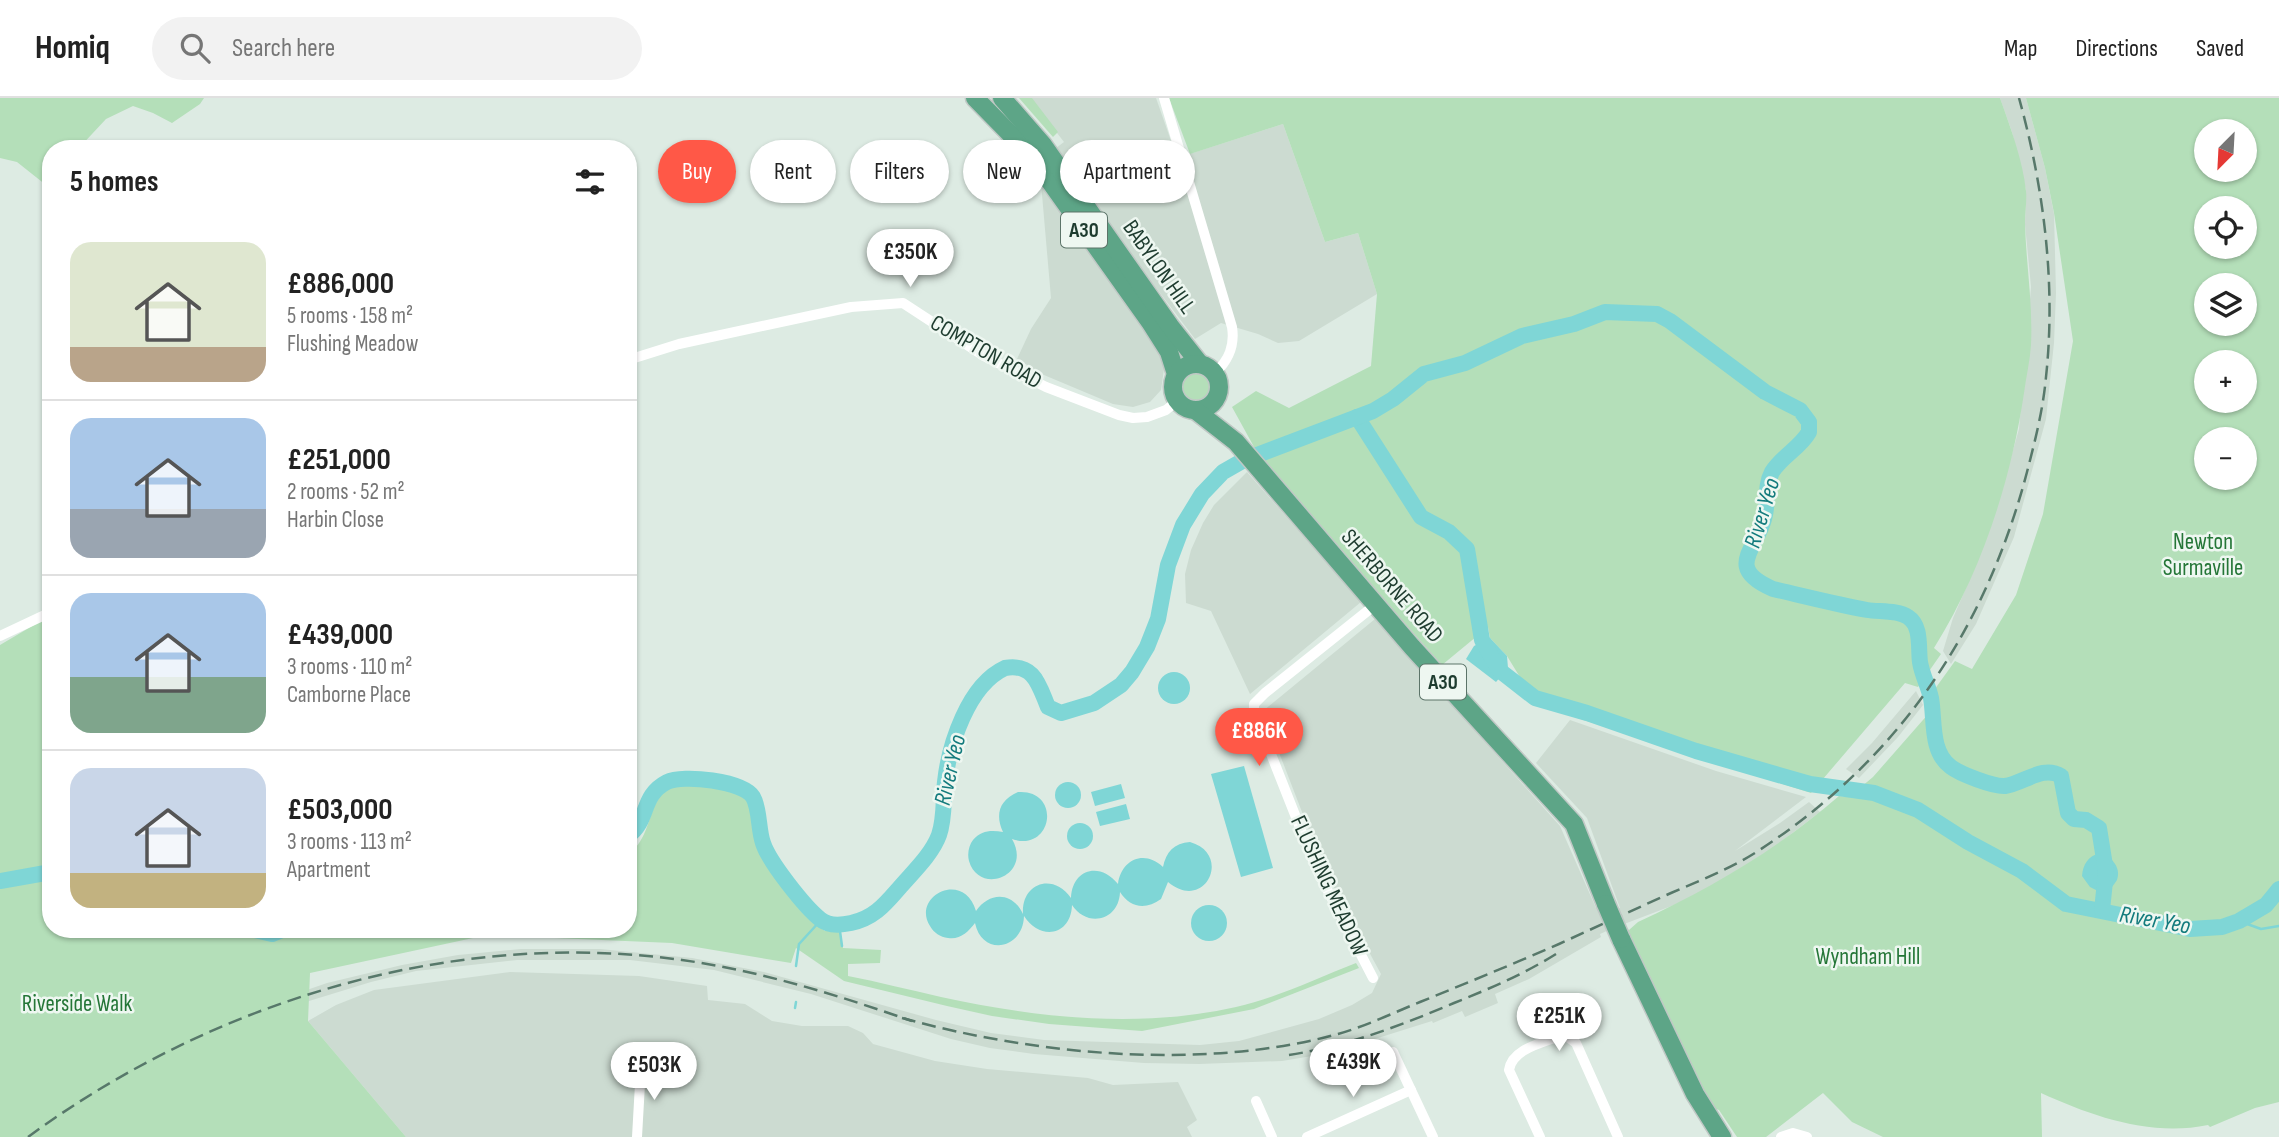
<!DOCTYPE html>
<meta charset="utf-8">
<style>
:root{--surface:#fff;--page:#f2f2f2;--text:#222;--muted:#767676;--line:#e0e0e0;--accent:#ff5847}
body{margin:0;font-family:"Sofia Sans Condensed",sans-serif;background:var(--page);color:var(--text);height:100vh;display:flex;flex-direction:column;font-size:26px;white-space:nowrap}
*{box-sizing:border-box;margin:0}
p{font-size:23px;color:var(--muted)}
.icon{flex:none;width:38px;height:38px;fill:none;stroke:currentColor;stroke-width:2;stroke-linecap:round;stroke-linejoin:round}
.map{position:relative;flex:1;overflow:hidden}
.drawer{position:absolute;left:42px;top:42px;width:595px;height:798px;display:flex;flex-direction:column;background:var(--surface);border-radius:28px;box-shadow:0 2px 5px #0004}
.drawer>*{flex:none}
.banner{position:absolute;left:658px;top:42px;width:665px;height:63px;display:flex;gap:14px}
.needle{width:46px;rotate:204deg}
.fabs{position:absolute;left:2194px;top:21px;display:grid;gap:14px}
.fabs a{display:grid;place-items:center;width:63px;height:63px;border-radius:50%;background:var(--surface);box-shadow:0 2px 5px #0004;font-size:35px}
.price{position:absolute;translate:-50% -60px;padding:0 16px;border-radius:24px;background:#fff;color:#222;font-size:23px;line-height:46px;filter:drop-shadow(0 2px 4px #0008)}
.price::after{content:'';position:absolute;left:50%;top:42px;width:21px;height:16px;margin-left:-10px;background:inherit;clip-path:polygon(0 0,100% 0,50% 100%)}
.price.active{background:var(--accent);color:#fff}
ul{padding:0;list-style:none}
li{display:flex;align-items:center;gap:21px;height:175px;padding:0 28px}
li+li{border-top:2px solid var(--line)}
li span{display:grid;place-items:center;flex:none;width:196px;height:140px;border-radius:21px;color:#555}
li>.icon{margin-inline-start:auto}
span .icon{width:84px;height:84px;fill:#fffc;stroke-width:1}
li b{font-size:30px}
h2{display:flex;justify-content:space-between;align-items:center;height:84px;padding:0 28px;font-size:30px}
.tag{padding:0 24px;border-radius:32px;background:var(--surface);box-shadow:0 2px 5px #0004;font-size:24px;line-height:63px}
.tag.active{background:var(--accent);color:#fff}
header{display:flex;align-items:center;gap:42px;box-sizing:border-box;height:98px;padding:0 35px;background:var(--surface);border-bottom:2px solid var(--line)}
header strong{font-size:33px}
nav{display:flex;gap:38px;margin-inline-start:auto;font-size:24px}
.search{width:490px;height:63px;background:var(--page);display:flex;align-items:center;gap:18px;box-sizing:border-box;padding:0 24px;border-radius:38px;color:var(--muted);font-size:26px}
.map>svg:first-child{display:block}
</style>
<header>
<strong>Homiq</strong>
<div class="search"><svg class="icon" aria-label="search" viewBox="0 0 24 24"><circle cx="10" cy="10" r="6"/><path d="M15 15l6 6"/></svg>Search here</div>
<nav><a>Map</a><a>Directions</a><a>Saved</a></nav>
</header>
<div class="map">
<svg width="2279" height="1039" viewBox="0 0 2279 1039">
<rect width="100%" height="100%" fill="#ddebe3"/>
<g fill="#ccdbd1">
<path d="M1030 0H1156L1177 60 1283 26 1325 144 1358 135 1377 196 1299 243 1278 245 1258 236 1221 225 1195 241 1147 178 1056 50 1064 44Z"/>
<path d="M2000 0H2026L2045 70 2054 116 2056 195 2054 245 2046 321 2014 439 1976 526 1951 566 1943 553 1953 520 1975 469 1998 405 2019 331 2031 189 2025 126 2026 92 2012 34Z"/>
<path d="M1041 85 1160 252 1164 271 1161 292 1150 304 1133 309 1113 306 1044 277 1017 261 1031 231 1051 200Z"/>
<path d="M1247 374 1361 504 1250 596 1211 513 1186 505 1185 476 1191 452 1203 425 1214 407Z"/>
<path d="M1375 521 1560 728 1596 810H1620L1587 720 1536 665 1570 622 1716 673 1806 699 1735 753 1780 725 1809 704 1820 714 1770 752 1702 794 1674 807 1611 831 1600 836 1601 839 1529 881 1495 896 1498 905 1465 919 1462 913 1433 925 1432 923 1330 955 1282 963 1199 966 1144 965 1034 956 990 950 951 941 811 896 714 872 630 862H517L416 873 371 884 283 911 20 1039 255 910 327 885 402 867 458 857 521 851H600L692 860 764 874 936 922 991 935 1044 942 1200 947 1239 943 1319 921 1352 907 1372 895 1381 876 1324 771 1263 613Z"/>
<path d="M1916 593 1923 607 1898 639 1859 680 1846 671 1872 645Z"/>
<path d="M510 874 639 878 707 888 708 902 745 906 772 923 802 928H848L863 935 873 946 935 963 987 971 1088 980 1113 987 1178 984 1197 1022 1187 1029 1192 1039H406L308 923 336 907 374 892Z"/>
</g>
<g fill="#b4dfb9" fill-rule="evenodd">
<path d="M0 0H204L200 6 172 25 153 15 133 8 106 21 78 51H51V91L17 64 0 60Z"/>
<path d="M1019 0H1032L1058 34 1053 39Z"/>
<path d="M1169 0H2000C2010 28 2023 63 2026 93 2027 103 2025 114 2025 125 2026 166 2033 205 2031 247 2030 263 2026 279 2024 295 2011 383 1981 475 1934 550L1941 556 1918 589 1905 585 1811 695 1537 607 1507 558 1490 540 1488 529 1442 567 1264 367 1232 309 1256 293 1289 310 1371 268 1377 196 1358 135 1325 144 1283 26 1190 56Z"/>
<path d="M2026 0H2279V1004L2255 1010 2210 1029 2208 1027C2150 1039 2092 1018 2041 995L2042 1039H1883L1852 1024 1823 995 1766 1039H1737L1719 1012 1710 1009 1624 830 1629 832 1638 824C1711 790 1778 751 1839 698L1849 699 1873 679 1937 606 1932 595 1955 563 1972 571 2016 497 2043 416 2073 243 2054 115 2045 70ZM2207 33H2245V72H2207ZM2207 110H2245V149H2207ZM2207 187H2245V226H2207ZM2207 264H2245V303H2207ZM2207 341H2245V380H2207Z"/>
<circle cx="1197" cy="286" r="17"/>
<path d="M51 517V831H628V750L636 749C649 734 649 714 660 698 677 673 733 685 752 703L757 740 767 767 810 822 825 833H840L843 850 881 852 880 865 848 866V878C879 884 910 892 941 899 1038 920 1139 931 1236 909 1277 900 1317 880 1356 865L1359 870 1254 911 1142 933 1049 926 992 918 947 908 844 883 796 850 791 865 672 845 487 837 310 875 308 923 406 1039H0V547Z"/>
</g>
<g fill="#7fd6d6">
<path d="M1490 540 1507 558 1508 570 1496 584 1466 561 1474 548Z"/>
<circle cx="1174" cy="590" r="16"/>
<path d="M1244 668 1273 770 1241 779 1211 676Z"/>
<circle cx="1068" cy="697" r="13"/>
<path d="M1121 686 1125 700 1095 708 1091 694Z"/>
<path d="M1018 694C1062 691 1053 755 1012 741 1033 778 979 798 969 763 967 756 969 747 973 742 981 732 992 732 1003 734 995 717 999 702 1018 694Z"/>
<path d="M1126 706 1130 721 1100 728 1096 714Z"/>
<circle cx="1080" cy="738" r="13"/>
<path d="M1190 744C1233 756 1205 815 1168 784L1161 801C1146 812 1130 810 1120 794 1119 823 1087 830 1072 807 1071 838 1040 843 1024 818 1023 852 982 859 975 825 968 834 960 842 948 840 940 839 934 835 930 828 911 798 964 771 976 813 989 794 1012 793 1023 816 1021 785 1053 774 1071 800 1072 771 1100 763 1118 786 1121 762 1144 751 1163 769 1166 754 1174 745 1190 744Z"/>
<path d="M2099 755C2110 757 2122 769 2117 782 2114 787 2109 792 2106 797L2090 789 2082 778C2083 766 2088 759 2099 755Z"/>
<circle cx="1209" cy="825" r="18"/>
</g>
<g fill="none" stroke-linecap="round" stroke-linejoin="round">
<g stroke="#7fd6d6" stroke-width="2.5">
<path d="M2239 823 2261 831 2279 828"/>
<path d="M839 826 842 848"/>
<path d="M796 868 799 846 821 822"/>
<path d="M795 910 796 904"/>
</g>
<g stroke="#7fd6d6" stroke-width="16">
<path d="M1357 319 1421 419 1449 434 1467 451 1482 542 1499 572 1535 600 1587 615 1696 653 1810 686 1874 695 1918 712 1968 744 2022 773 2066 806 2190 831 2222 829 2239 823 2266 807 2279 791"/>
<path d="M628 738C650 722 640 698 667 684 683 676 743 683 753 699 760 711 758 731 763 745 769 764 805 809 820 821 828 828 842 827 851 825 875 820 886 805 901 788 914 773 932 756 939 737 945 720 943 701 945 684 949 647 968 587 1005 570 1035 565 1039 588 1048 609L1061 615 1094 605 1121 587 1132 574 1147 549 1158 521 1168 467 1183 427 1202 396 1223 374 1244 362 1373 313 1393 301 1424 276 1465 265 1522 238 1574 226 1605 214 1657 216 1670 223 1765 294 1800 312 1809 324V334C1800 350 1782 358 1772 374 1764 389 1769 405 1764 421 1755 453 1725 470 1773 491 1804 498 1835 506 1867 512 1879 514 1898 512 1908 519 1922 528 1918 550 1920 564 1922 577 1928 587 1931 600 1935 622 1930 654 1951 669 1960 676 1994 689 2005 688 2024 685 2043 667 2061 678L2068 715 2074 721 2086 722 2099 730 2106 774 2102 812"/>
<path d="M0 783 51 774"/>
<path d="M251 831 272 836 284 831"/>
</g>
<defs>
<g id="primary">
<path d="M975 0 1028 54 1039 68 1150 224 1169 254 1176 276"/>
<path d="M1002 0 1043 47 1170 228 1200 266"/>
<circle cx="1196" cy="289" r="23"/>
<path d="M1195 312 1236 344 1412 549 1574 726 1606 806"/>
<path d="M1621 841 1695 996 1722 1039"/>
</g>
</defs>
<use href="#primary" stroke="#c0c8c5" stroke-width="21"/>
<g stroke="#fff" stroke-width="10">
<path d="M1164 0 1232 229C1235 248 1229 262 1215 275"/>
<path d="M628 262 679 246 851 209 903 205 984 258 1046 289 1119 317 1133 320 1147 319 1166 312 1177 303"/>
<path d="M0 538 51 514"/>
<path d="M1373 880 1316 770 1254 613V606L1265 595 1375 507"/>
<path d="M1393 954 1433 1039"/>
<path d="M636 956 650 963 640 986 637 1039"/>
<path d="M1256 1003 1272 1039"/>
<path d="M1307 1039 1411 992"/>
<path d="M1540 1039 1509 972C1512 951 1542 945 1560 938H1566L1576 945 1618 1039"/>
<path d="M1781 1039 1793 1035 1807 1039"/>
</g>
<use href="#primary" stroke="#5da587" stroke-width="18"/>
<g stroke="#57786a" stroke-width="2.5" stroke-dasharray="14 7" stroke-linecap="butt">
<path d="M902 920C1036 957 1203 973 1338 936 1366 928 1393 915 1420 904 1467 885 1513 866 1559 846 1596 829 1633 812 1671 795 1701 782 1730 771 1758 753 1897 663 1985 534 2027 374 2035 343 2043 312 2046 279 2056 186 2044 90 2019 0"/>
<path d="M1289 957C1347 948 1400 928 1454 905 1489 891 1524 876 1556 856"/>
<path d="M28 1039C213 903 453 830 682 862 761 873 837 897 912 923"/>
</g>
<defs>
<path id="primary-bridge" d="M1606 806 1621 841"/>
</defs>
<use href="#primary-bridge" stroke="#c0c8c5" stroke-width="21" stroke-linecap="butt"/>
<use href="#primary-bridge" stroke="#5da587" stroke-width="18"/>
</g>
<g text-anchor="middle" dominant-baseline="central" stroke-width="5" stroke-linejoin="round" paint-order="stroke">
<g fill="#eef7f1" stroke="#5c7469" stroke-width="2">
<rect x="1061" y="114.5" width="46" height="35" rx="5"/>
<rect x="1420" y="566.5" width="46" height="35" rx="5"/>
</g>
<g font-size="21" font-weight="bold" fill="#1e3c2f">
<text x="1084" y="132">A30</text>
<text x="1443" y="584">A30</text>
</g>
<g font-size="23" fill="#1e3c2f" stroke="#eef7f1">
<text transform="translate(1159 169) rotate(55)">BABYLON HILL</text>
<text transform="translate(986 254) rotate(30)">COMPTON ROAD</text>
<text transform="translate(1392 488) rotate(49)">SHERBORNE ROAD</text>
<text transform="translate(1329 788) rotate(65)">FLUSHING MEADOW</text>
</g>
<g font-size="23" fill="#247637" stroke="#eef7f1">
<text x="2203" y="444">Newton<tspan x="2203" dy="26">Surmaville</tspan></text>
<text x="1868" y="859">Wyndham Hill</text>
<text x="77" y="906">Riverside Walk</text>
</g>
<g font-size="24" font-style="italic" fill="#137b7d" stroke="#eef7f1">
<text transform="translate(1762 415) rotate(-73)">River Yeo</text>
<text transform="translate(950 672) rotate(-77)">River Yeo</text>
<text transform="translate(2155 822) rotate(10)">River Yeo</text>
</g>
</g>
</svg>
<div class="fabs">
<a><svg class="needle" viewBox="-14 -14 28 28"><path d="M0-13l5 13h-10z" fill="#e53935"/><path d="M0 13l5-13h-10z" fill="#767676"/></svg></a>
<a><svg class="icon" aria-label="locate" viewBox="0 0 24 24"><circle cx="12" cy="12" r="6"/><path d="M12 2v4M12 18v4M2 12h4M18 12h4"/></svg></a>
<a><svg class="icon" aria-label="layers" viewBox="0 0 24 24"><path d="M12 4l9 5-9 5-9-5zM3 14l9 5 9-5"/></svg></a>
<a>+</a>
<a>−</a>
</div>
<b class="price" style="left:910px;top:191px">£350K</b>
<b class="price active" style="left:1259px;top:670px">£886K</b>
<b class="price" style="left:1559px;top:955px">£251K</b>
<b class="price" style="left:1353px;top:1001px">£439K</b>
<b class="price" style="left:654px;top:1004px">£503K</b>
<div class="banner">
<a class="tag active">Buy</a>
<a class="tag">Rent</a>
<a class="tag">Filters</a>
<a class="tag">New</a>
<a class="tag">Apartment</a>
</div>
<section class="drawer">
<h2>5 homes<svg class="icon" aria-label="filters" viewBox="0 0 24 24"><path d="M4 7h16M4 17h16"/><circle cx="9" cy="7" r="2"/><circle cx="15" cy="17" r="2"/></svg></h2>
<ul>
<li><span style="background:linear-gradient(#dfe7d0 75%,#b9a48a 0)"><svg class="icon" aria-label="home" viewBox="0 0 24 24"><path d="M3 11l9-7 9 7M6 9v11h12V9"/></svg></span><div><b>£886,000</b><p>5 rooms · 158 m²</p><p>Flushing Meadow</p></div></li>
<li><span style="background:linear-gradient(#a9c7e8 65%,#9aa5b1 0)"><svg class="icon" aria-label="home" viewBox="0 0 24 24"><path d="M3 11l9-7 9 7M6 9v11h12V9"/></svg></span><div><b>£251,000</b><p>2 rooms · 52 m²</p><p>Harbin Close</p></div></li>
<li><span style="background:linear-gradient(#a9c7e8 60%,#7fa58c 0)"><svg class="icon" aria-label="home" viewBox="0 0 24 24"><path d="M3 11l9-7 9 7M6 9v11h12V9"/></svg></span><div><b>£439,000</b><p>3 rooms · 110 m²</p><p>Camborne Place</p></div></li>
<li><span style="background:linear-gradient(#c9d6e8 75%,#c2b280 0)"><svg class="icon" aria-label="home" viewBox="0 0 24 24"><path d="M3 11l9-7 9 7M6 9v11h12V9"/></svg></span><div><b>£503,000</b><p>3 rooms · 113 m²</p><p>Apartment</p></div></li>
</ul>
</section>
</div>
